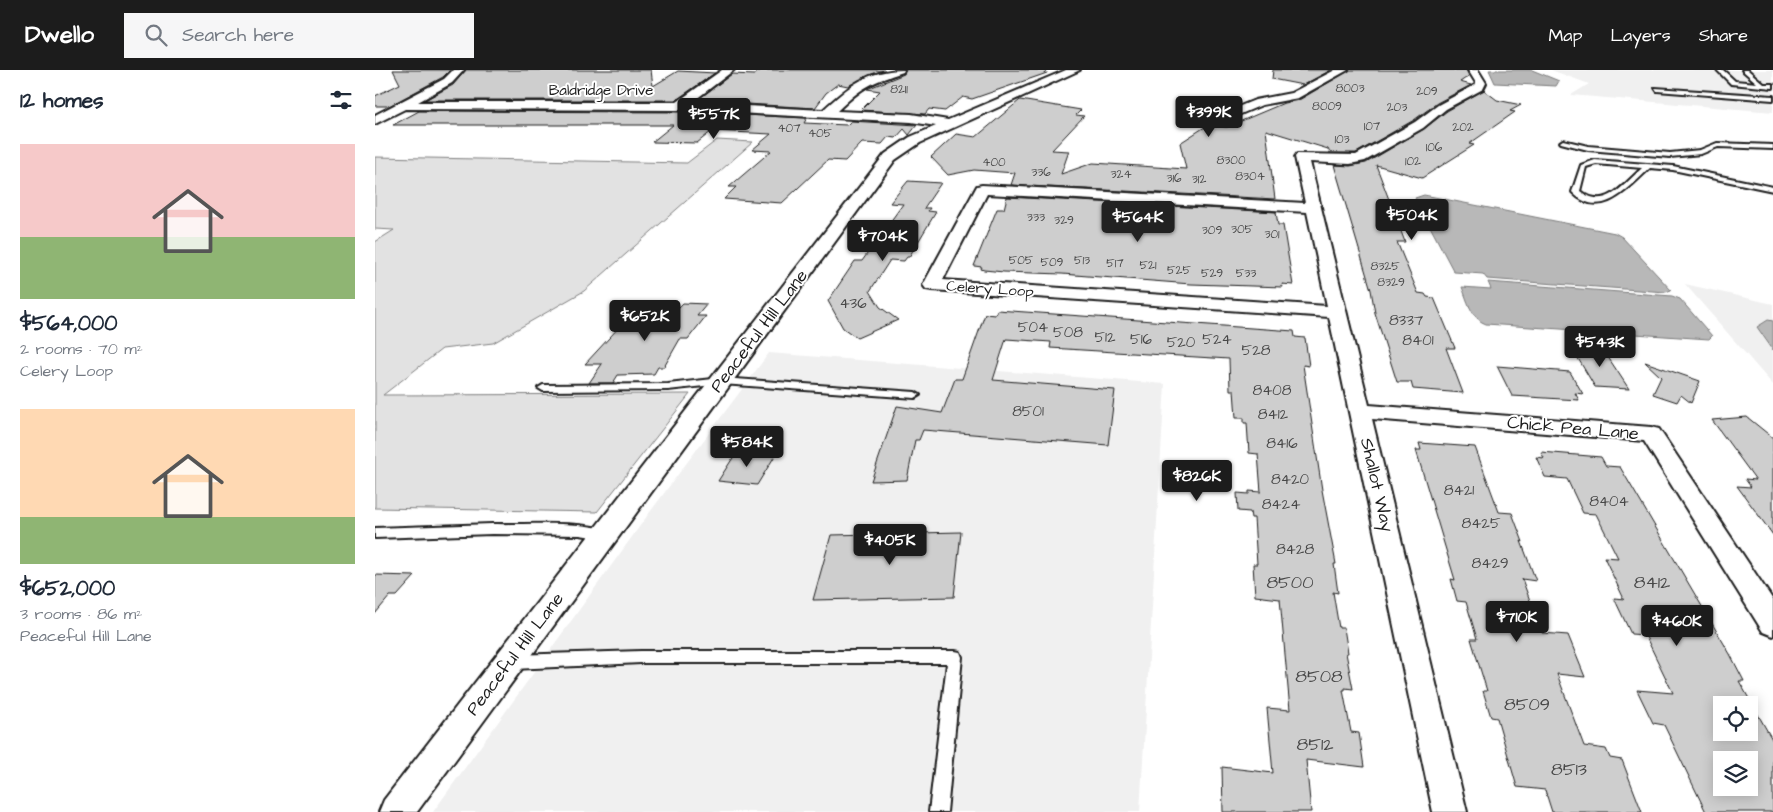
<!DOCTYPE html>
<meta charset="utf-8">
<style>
:root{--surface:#fff;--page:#f6f6f7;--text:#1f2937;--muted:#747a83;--accent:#1c1c1c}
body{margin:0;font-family:"Architects Daughter",sans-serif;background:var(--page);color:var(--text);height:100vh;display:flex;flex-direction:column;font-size:19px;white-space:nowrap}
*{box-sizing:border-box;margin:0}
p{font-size:16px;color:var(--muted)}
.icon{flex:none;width:28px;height:28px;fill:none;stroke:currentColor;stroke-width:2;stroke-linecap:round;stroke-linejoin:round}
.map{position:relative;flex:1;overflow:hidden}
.drawer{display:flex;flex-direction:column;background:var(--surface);width:375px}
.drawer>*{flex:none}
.buttons{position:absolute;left:1338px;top:626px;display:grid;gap:10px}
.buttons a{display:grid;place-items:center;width:45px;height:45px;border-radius:0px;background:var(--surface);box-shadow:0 2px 12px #0003;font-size:25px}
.price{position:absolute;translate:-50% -42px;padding:0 11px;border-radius:5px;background:var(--accent);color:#fff;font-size:16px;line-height:32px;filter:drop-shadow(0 1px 2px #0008)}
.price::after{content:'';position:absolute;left:50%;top:30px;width:15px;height:11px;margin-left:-8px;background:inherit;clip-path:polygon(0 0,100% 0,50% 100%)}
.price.active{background:#222;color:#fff}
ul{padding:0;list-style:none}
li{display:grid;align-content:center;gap:10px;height:265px;padding:0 20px}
li span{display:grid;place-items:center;height:155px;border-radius:0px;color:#555}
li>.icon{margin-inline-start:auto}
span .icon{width:90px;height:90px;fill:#fffc;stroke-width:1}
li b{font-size:21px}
h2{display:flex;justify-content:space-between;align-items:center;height:60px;padding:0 20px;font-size:21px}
header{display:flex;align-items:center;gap:30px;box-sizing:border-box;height:70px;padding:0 25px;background:var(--accent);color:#fff}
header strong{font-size:24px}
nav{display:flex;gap:28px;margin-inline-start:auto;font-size:18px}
.search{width:350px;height:45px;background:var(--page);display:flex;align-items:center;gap:12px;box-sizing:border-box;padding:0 18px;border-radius:0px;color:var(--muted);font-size:19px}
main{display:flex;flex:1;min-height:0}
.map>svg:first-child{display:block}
</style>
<header>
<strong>Dwello</strong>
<div class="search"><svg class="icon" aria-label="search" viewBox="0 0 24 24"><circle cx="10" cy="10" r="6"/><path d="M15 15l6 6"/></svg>Search here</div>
<nav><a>Map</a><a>Layers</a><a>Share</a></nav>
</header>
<main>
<section class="drawer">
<h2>12 homes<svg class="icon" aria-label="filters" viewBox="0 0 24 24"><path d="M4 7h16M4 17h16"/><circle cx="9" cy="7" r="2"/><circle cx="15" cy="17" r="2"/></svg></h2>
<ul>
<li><span style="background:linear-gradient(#f6c9c9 60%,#8fb573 0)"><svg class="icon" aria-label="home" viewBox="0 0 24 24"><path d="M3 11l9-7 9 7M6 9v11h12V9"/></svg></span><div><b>$564,000</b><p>2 rooms · 70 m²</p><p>Celery Loop</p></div></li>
<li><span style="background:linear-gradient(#ffd9b3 70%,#8fb573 0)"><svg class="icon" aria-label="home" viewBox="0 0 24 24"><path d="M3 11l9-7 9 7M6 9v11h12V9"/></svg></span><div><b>$652,000</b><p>3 rooms · 86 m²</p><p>Peaceful Hill Lane</p></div></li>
</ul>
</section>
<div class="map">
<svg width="1398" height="742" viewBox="0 0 1398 742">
<rect width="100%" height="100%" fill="#fff"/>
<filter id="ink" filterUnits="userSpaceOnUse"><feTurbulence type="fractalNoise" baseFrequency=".02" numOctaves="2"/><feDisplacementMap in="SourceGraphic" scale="10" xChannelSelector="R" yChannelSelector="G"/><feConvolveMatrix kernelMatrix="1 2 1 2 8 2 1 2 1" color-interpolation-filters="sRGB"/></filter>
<g filter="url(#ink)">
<g fill="#f0f0f0">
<path d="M1176 0H1398V42L1196 25 1214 14Z"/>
<path d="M1310 214 1398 234V315Z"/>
<path d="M394 283 790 314 765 742H58L275 442Z"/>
</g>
<path fill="#e2e2e2" stroke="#7f7f7f" d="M342 70 378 72 209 221 118 273 67 279 8 325 315 324 222 442 0 438V172L19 160 0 159V87L312 93Z"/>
<g fill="#b8b8b8" stroke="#7a7a7a">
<path d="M1114 0H1157L1184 11 1181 16 1120 13Z"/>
<path d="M1049 125 1240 163 1247 167 1296 220 1291 222 1112 209 1108 204 1079 202 1040 128Z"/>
<path d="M1113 212 1297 226 1305 229 1337 266 1334 269 1111 254C1096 249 1092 229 1087 217L1116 219Z"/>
<path d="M1393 250 1398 251V280L1382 257Z"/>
</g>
<g fill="#cecece" stroke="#1c1c1c" fill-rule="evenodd">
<path d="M18 0H75L68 7 14 36H0V26L25 14Z"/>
<path d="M91 0H276L278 16 303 1 340 3 301 30H50L78 15Z"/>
<path d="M386 0H510L494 5 473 16 463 14 451 23 440 38 321 31 357 4 379 5Z"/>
<path d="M531 0H671L672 3 597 29 588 27 570 41 554 39 550 44 486 40 505 21 492 19 529 4Z"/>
<path d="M898 0H956L928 15 897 9Z"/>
<path d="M975 0H1091L1094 6 1085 12 1096 15 1062 33 1039 50 981 83H955L953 79 891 60 900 129 636 115 640 103 599 100 573 105 556 87 581 64 601 67 645 30 706 40 701 45 709 46 677 80 694 81 686 104 718 93 811 99 805 73 836 53 841 56 852 57 909 33 924 30Z"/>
<path d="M1109 20 1122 30 1146 35 1135 41 1140 42 1094 74 1099 75 1047 108 1001 95 1030 172H1022L1043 223 1050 224 1052 227 1059 228 1080 278H1071L1088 323 1038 319 1036 312H1022L1000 243 996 220 959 95 975 96 991 93 1049 59 1072 41Z"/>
<path d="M44 41 305 42 432 48 429 53 472 55 476 51 542 55 534 65 529 59 521 68 513 67 507 74 487 73 470 91 453 90 407 133 349 129 361 117H354L396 81 377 80 396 64 337 61 322 73 277 72 298 55H18Z"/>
<path d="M533 111 566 113 549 138H555L553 141 561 142 534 187H532L529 191 515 190 495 221 505 237 523 250 482 268 468 258 453 231 480 191H487L528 134 515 133Z"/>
<path d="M632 127 901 142 903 155H908L918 215 907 214 908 217 816 214 687 204 629 202 609 200 606 199 607 197 599 196 622 139H629Z"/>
<path d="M308 233 332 234 322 246H331L313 269H305L289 297H283L279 304 243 305 238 313H214L227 294H210L259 241 299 242Z"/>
<path d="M622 240 919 261 920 267 930 268 934 296 928 295 947 420 961 494H959L963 523 958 522 964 558H969L973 583H971L978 619 970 618V620H968L976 662 984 663 989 697 931 690 936 742H848L847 697 898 703 892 638 915 640 905 529 880 526 878 494H882L879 448H876L875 442 863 441 862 423 874 424V421L886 422 883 384 874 383 872 353H869V348H861L859 320H855L854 289 675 278 676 272 631 269 618 310 740 320 733 375 548 360 544 370H540L532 410 496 411 522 336 567 343 580 309H587L610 244 620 245Z"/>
<path d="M1202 276 1227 278 1254 319 1220 317 1198 280H1205Z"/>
<path d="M1270 292 1325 311 1316 333 1306 325 1302 332 1278 324 1286 307Z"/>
<path d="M1122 296 1195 302 1208 324 1200 323 1204 330 1137 326Z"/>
<path d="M1372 347 1398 368V465L1362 416 1376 417 1370 409 1381 410 1337 350Z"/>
<path d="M1044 373 1100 377 1124 442 1137 443 1148 472 1146 471 1161 511 1147 509 1167 563 1193 565 1210 607 1182 604 1209 676 1231 679 1235 688 1247 690 1267 742H1177L1170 720 1142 717 1122 648 1116 647 1108 621H1112L1096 569H1102L1091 532 1082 531 1076 509 1080 510 1041 380H1046Z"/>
<path d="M363 380 401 384 382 415 343 411Z"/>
<path d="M1166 382 1226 387 1231 396 1245 397 1355 584 1369 611H1364L1398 671V742H1331L1289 655 1278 653 1262 620 1298 623 1270 565 1256 564 1239 528 1249 529 1229 487 1243 488 1221 444 1208 443 1192 409 1170 407 1161 387 1169 388ZM1346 635H1374V662H1346ZM1346 690H1374V718H1346Z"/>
<path d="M586 462 579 527 438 530 456 465Z"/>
<path d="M0 505 40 506 22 526H15L0 544Z"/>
</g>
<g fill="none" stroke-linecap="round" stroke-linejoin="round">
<defs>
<g id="service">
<path d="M1342 0H1348L1360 11 1382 13 1367 0H1373L1389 14H1398V18L1356 14Z"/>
<path d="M1280 18 1398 26V30L1282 21Z"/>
<path d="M1188 70 1213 76 1295 83 1325 80 1342 73 1398 75V79L1343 77 1326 84 1295 87 1213 80 1186 73 1185 72Z"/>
<path d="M1220 90 1298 96 1398 117V121L1298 100 1275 98C1253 118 1226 152 1197 122L1206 95ZM1221 94 1267 98C1248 115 1231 141 1205 121L1211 97Z"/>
<path d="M347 308 540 322 545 325 540 328 347 314 293 320 168 321 163 318 168 315 293 314Z"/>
<path d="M117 454C152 455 201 450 235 461L236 464 235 467 230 469 205 465 117 464 0 468V458Z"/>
<path d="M266 581H580L585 582 587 587 572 742H554L572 593H266L138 599 133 597 131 592 133 587 138 585Z"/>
</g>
<g id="minor">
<path d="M78 0H89L77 13 43 32H302L347 0H359L316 33 448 40C474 16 493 0 529 0L528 2C495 13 487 17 462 41L536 44 573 50 691 0H705L545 73 520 90 42 742H4L9 730 510 84 535 67 561 56 536 52 305 40 30 39 0 54V45L69 9Z"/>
<path d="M960 0H973L923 28 887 35 842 54 836 50 838 47 880 30 916 23Z"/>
<path d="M1093 0H1103L1111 13 1108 19 1071 39 1048 58 990 91 975 94 935 92 994 335 1276 357 1284 359 1398 530V566L1388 562 1269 371 997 349 1092 742H1058L954 247 557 220 551 219 548 215 602 116 607 115 930 133 920 87 922 84 981 85 1040 52 1063 35 1100 15 1101 13ZM612 124 932 142 952 236 568 210Z"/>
</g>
</defs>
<use href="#service" stroke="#1c1c1c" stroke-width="4"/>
<use href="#minor" stroke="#1c1c1c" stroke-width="4"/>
<use href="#service" fill="#fff" fill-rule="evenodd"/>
<use href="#minor" fill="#fff" fill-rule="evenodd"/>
</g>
</g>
<g text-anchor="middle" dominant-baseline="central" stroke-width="4" stroke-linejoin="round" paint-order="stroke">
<g font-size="12" fill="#484848">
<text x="975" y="18">8003</text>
<text x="524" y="19">8211</text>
<text x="1052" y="21">209</text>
<text x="952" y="36">8009</text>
<text x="1022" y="37">203</text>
<text x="997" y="56">107</text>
<text x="1088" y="57">202</text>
<text x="414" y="58">407</text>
<text x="445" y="63">405</text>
<text x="967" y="69">103</text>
<text x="1059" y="77">106</text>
<text x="856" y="90">8300</text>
<text x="1038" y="91">102</text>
<text x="619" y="92">400</text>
<text x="666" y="102">336</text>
<text x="746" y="104">324</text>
<text x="875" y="106">8304</text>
<text x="799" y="108">316</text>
<text x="824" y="109">312</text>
<text x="661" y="147">333</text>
<text x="689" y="150">329</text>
<text x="867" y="159">305</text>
<text x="837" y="160">309</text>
<text x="897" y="164">301</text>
<text x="646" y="190">505</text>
<text x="707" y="190">513</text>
<text x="677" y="192">509</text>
<text x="740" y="193">517</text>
<text x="773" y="195">521</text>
<text x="1010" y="196">8325</text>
<text x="804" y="200">525</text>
<text x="837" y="203">529</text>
<text x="871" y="203">533</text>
<text x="1016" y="212">8329</text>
</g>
<g font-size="15" fill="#1c1c1c" stroke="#fff">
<text x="226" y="20">Baldridge Drive</text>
<text transform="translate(615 219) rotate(4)">Celery Loop</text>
</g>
<g font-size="15" fill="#484848">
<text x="478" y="233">436</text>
<text x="1031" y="250">8337</text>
<text x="658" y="257">504</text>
<text x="693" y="262">508</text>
<text x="730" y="267">512</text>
<text x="766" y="269">516</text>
<text x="842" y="269">524</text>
<text x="1043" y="270">8401</text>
<text x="806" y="272">520</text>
<text x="881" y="280">528</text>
<text x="897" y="320">8408</text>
<text x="653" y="341">8501</text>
<text x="898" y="344">8412</text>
<text x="907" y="373">8416</text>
<text x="915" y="409">8420</text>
<text x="1084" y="420">8421</text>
<text x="1234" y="431">8404</text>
<text x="906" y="434">8424</text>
<text x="1106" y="453">8425</text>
<text x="920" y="479">8428</text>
<text x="1115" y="493">8429</text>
</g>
<g font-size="18" fill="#1c1c1c" stroke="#fff">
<text transform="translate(384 261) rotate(-53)">Peaceful Hill Lane</text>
<text transform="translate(1198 358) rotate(5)">Chick Pea Lane</text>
<text transform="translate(1002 415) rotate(77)">Shallot Way</text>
<text transform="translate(140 584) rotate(-53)">Peaceful Hill Lane</text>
</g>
<g font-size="18" fill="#484848">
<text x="915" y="512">8500</text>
<text x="1277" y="512">8412</text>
<text x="944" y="606">8508</text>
<text x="1152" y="634">8509</text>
<text x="940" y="674">8512</text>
<text x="1194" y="699">8513</text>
</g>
</g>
</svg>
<div class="buttons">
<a><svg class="icon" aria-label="locate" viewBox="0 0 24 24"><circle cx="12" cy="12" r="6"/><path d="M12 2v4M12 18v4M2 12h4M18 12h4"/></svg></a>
<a><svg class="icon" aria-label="layers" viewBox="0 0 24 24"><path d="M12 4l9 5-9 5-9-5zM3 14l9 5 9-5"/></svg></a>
</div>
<b class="price" style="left:834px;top:68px">$399K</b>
<b class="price" style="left:339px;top:70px">$557K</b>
<b class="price" style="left:1037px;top:171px">$504K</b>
<b class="price active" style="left:763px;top:173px">$564K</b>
<b class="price" style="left:508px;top:192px">$704K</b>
<b class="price" style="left:270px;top:272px">$652K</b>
<b class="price" style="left:1225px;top:298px">$543K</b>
<b class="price" style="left:372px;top:398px">$584K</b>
<b class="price" style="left:822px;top:432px">$826K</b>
<b class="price" style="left:515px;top:496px">$405K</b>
<b class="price" style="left:1142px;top:573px">$710K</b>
<b class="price" style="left:1302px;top:577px">$460K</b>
</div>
</main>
